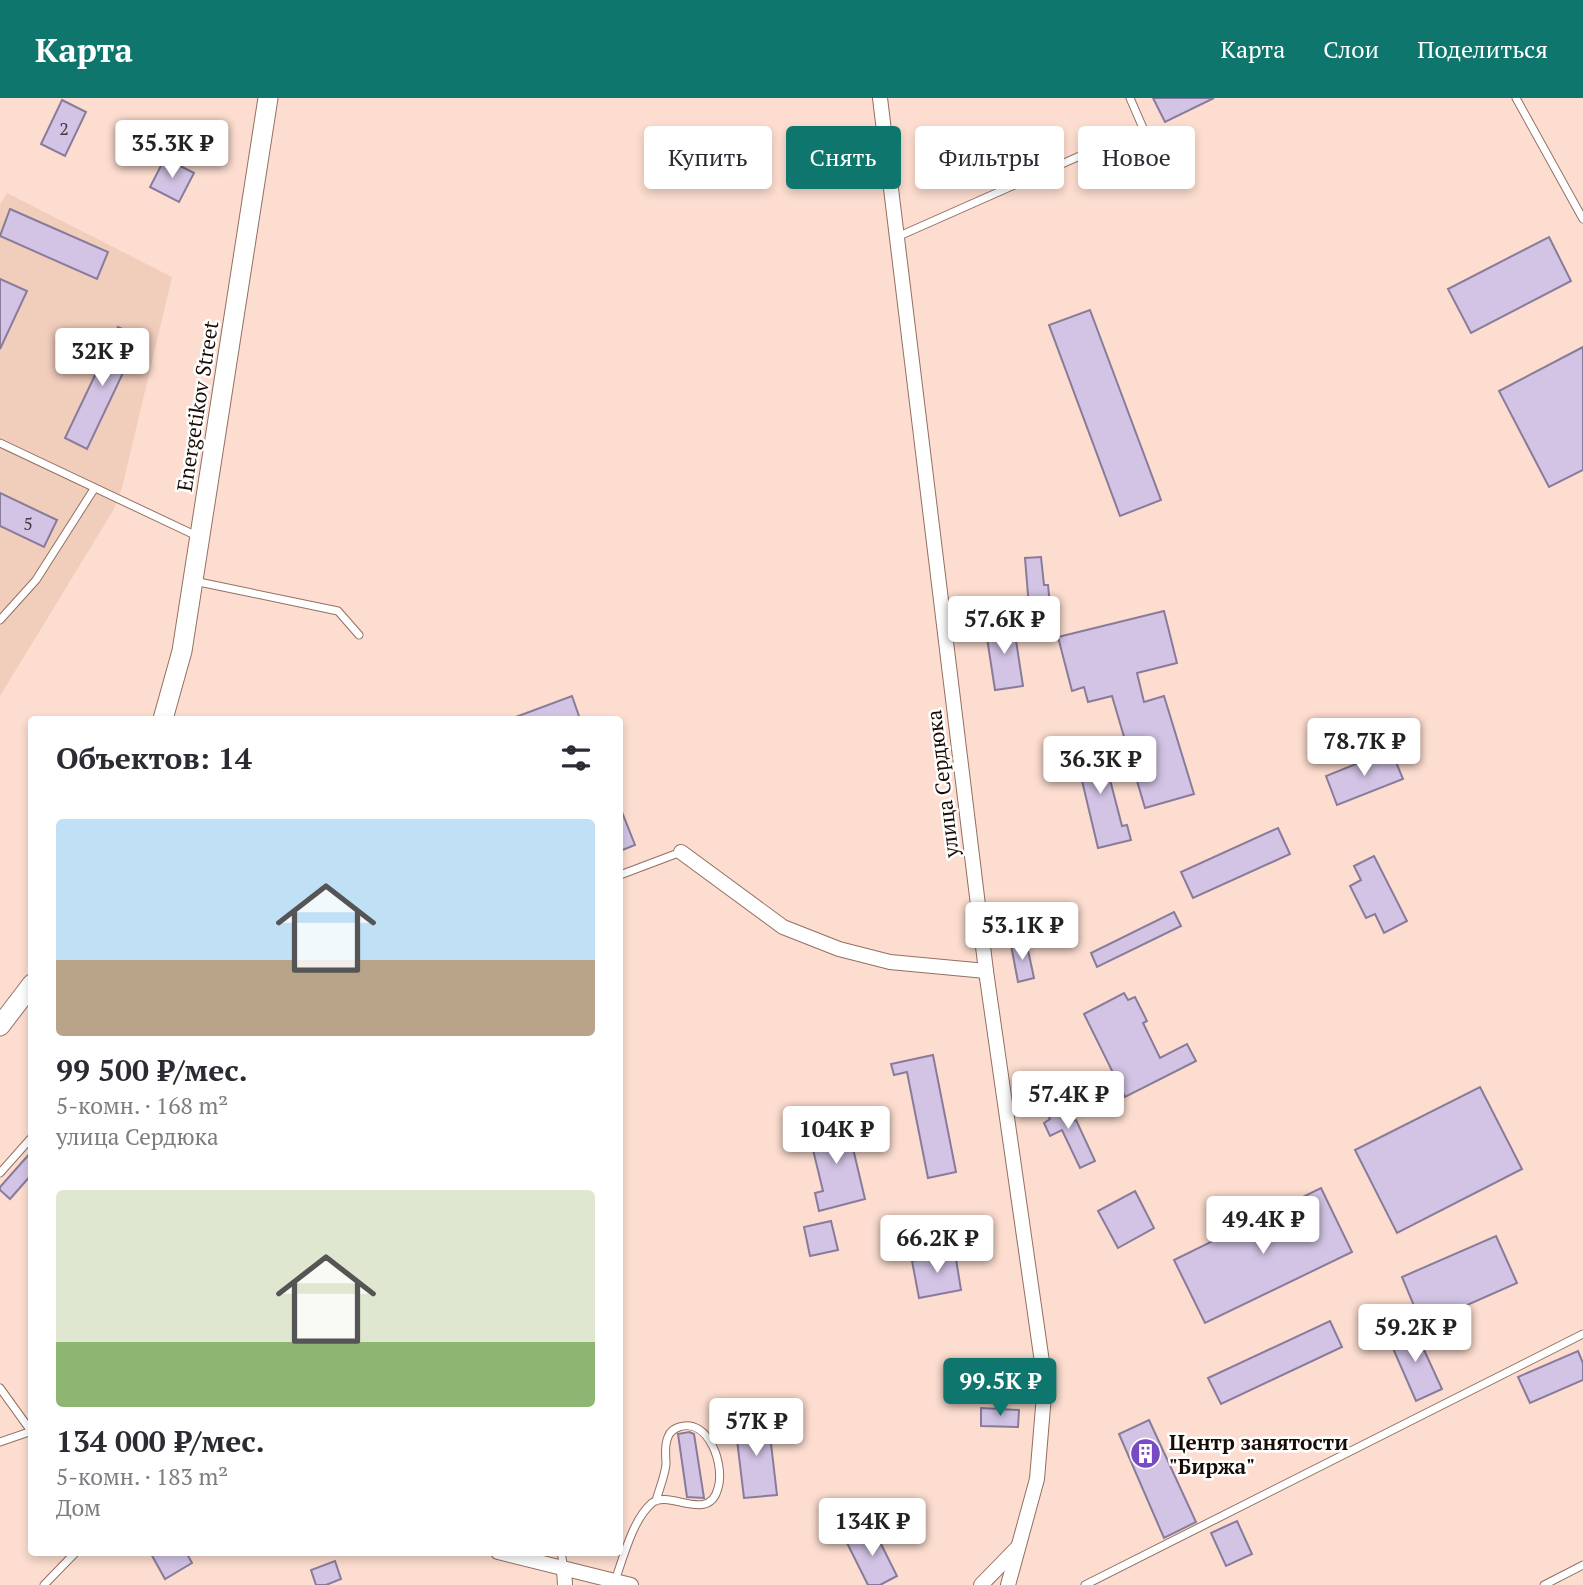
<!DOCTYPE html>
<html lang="ru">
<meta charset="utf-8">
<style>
:root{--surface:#fff;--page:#f2f2f3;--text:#2b2b33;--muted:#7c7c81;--accent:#0f766e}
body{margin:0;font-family:"PT Serif",serif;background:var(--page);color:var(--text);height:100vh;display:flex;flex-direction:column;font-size:26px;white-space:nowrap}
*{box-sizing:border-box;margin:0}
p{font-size:23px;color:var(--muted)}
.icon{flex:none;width:38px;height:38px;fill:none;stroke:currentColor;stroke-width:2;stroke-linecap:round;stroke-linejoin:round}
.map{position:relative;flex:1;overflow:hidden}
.sheet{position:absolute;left:28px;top:618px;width:595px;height:840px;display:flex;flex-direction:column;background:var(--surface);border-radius:7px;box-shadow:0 4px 10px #0003}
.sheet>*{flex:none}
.hud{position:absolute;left:644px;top:28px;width:665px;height:63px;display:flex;gap:14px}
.price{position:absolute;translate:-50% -60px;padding:0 16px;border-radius:7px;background:#fff;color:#222;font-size:23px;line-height:46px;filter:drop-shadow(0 2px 4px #0008)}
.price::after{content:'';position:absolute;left:50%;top:42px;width:21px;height:16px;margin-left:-10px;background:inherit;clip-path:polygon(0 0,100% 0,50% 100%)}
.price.current{background:var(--accent);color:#fff}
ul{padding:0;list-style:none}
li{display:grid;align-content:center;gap:14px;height:371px;padding:0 28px}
li span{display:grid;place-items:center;height:217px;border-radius:7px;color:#555}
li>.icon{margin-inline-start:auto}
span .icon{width:126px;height:126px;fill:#fffc;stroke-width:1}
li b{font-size:30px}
h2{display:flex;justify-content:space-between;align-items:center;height:84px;padding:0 28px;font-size:30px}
.tag{padding:0 24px;border-radius:7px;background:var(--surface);box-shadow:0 4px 10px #0003;font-size:24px;line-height:63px}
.tag.current{background:var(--accent);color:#fff}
header{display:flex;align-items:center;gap:42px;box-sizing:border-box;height:98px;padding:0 35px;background:var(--accent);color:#fff}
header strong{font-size:33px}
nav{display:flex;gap:38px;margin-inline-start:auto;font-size:24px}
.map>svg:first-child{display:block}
</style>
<header>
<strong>Карта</strong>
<nav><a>Карта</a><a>Слои</a><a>Поделиться</a></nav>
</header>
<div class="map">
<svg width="1583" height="1487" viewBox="0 0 1583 1487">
<rect width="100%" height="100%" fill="#fcddcf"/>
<path fill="#f1cdbc" d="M7 95 172 179 122 390 114 411 0 598V107Z"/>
<g fill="#d3c4e5" stroke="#897b9a" stroke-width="2">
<path d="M1153 0H1214L1165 24Z"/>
<path d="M62 2 86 14 65 58 41 46Z"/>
<path d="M165 60 194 75 179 104 150 89Z"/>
<path d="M10 111 108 154 97 181 0 138Z"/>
<path d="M1549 139 1571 183 1471 235 1448 191Z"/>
<path d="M0 181 27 193 0 251Z"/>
<path d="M1090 212 1161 402 1120 418 1049 227Z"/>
<path d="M118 229 140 239 87 351 65 340Z"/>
<path d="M1583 249V372L1549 389 1499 293Z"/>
<path d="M0 395 57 422 44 449 0 428Z"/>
<path d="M1041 459 1044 487H1048L1050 507 1029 509 1025 460Z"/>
<path d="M976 499 980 520 958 524 954 503Z"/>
<path d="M1164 513 1177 565 1137 575 1144 604 1164 598 1194 696 1145 710 1112 598 1088 604 1084 589 1072 593 1058 539Z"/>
<path d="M1013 523 1023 588 995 592 985 527Z"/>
<path d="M572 598 580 621H513V620Z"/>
<path d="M1100 643 1122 728 1127 727 1131 742 1098 750 1074 649Z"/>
<path d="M1391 652 1403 681 1337 707 1326 678Z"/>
<path d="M620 709 635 747 620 753Z"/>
<path d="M1278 730 1290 756 1193 800 1181 774Z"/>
<path d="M1374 758 1407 823 1384 835 1375 816 1366 820 1350 788 1361 782 1354 768Z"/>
<path d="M1174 814 1181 828 1097 869 1091 855Z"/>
<path d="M1026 843 1034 880 1018 884 1011 847Z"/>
<path d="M1124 895 1128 902 1135 899 1147 923 1143 925 1160 960 1187 946 1196 963 1125 999 1084 916Z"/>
<path d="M933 957 956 1074 928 1080 907 974 894 977 891 966Z"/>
<path d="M1480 989 1522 1071 1397 1135 1355 1052Z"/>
<path d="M1056 997 1064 1014 1068 1012 1073 1023 1076 1022 1095 1063 1080 1070 1062 1032 1050 1038 1044 1025 1050 1021 1042 1004Z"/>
<path d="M846 1021 865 1101 819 1113 815 1095 823 1093 808 1031Z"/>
<path d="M32 1053V1076L10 1101 0 1092V1089Z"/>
<path d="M1321 1090 1352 1154 1205 1225 1174 1162Z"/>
<path d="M1135 1093 1154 1130 1118 1150 1098 1113Z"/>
<path d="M831 1123 838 1152 810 1158 804 1129Z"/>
<path d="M1496 1138 1517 1185 1422 1227 1402 1179Z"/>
<path d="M955 1155 961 1192 919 1200 912 1163Z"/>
<path d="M1330 1223 1342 1249 1221 1306 1208 1280Z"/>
<path d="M1413 1228 1442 1291 1416 1303 1388 1239Z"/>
<path d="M1578 1253 1583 1265V1282L1530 1305 1518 1279Z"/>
<path d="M981 1310 1019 1312 1018 1329 981 1328Z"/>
<path d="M768 1320 777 1397 744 1400 735 1325Z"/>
<path d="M1149 1322 1196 1424 1164 1440 1119 1336Z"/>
<path d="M689 1334 694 1336 704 1400 687 1399 678 1336Z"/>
<path d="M1237 1423 1252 1456 1226 1468 1211 1435Z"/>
<path d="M873 1430 897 1478 880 1487H868L846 1443Z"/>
<path d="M150 1454H186L192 1465 165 1481Z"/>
<path d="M335 1463 341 1481 326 1487H316L311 1472Z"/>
</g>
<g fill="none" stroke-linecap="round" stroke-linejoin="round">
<defs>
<g id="service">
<path d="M1516 0 1583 121"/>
<path d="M897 139 1143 30 1130 0"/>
<path d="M0 345 199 439"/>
<path d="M194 483 338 513 359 537"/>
<path d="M0 522 36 482 94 391"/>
<path d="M620 777 681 754"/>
<path d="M0 1075 32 1039"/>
<path d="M0 1290 31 1333"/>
<path d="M0 1344 32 1333"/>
<path d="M561 1454 564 1471"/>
<path d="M615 1483C623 1460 633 1421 652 1405 669 1391 709 1426 718 1390 725 1368 709 1319 679 1329 674 1331 670 1333 668 1339 664 1348 666 1357 666 1366 665 1378 659 1391 656 1403"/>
<path d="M44 1487 76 1454"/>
<path d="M1085 1487 1583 1236"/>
<path d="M1544 1487 1583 1467"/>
</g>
<g id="minor">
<path d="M880 0 986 873 1045 1285 1037 1381 1008 1487"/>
<path d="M681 754 783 829 839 851 890 864 986 873"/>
<path d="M498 1454 631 1487"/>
<path d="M564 1472 565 1487"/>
<path d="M981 1487 1018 1449"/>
</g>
<g id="secondary">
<path d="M163 621 182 553 268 0"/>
<path d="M0 928 32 886"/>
</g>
</defs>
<use href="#service" stroke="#927061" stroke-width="9"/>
<use href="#minor" stroke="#927061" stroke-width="16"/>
<use href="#secondary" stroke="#927061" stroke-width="21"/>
<use href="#service" stroke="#fff" stroke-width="7"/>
<use href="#minor" stroke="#fff" stroke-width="14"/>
<use href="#secondary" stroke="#fff" stroke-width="19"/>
</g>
<defs>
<symbol id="building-disc" viewBox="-11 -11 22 22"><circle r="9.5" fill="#784bc4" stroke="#fff"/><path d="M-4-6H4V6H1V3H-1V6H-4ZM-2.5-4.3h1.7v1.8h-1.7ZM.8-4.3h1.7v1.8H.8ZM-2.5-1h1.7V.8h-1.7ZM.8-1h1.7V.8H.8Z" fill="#fff"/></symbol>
</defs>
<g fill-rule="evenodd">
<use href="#building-disc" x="1128" y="1338" width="35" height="35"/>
</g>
<g text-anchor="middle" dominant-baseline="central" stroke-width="5" stroke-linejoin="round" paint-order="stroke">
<g font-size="18" fill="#483a3e">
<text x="64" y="30">2</text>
<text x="28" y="425">5</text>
</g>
<g font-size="21" fill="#190c07" stroke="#fff">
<text transform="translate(197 308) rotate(-81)">Energetikov Street</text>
<text transform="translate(942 686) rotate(-97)">улица Сердюка</text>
</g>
<g font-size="21" font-weight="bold" fill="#190c07" stroke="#fff" text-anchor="start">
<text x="1169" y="1344">Центр занятости<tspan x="1169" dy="24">"Биржа"</tspan></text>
</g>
</g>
</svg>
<b class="price" style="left:172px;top:82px">35.3K ₽</b>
<b class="price" style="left:102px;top:290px">32K ₽</b>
<b class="price" style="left:1004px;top:558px">57.6K ₽</b>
<b class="price" style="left:1364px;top:680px">78.7K ₽</b>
<b class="price" style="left:1100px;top:698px">36.3K ₽</b>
<b class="price" style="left:1022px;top:864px">53.1K ₽</b>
<b class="price" style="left:1068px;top:1033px">57.4K ₽</b>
<b class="price" style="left:836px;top:1068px">104K ₽</b>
<b class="price" style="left:1263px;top:1158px">49.4K ₽</b>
<b class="price" style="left:937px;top:1177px">66.2K ₽</b>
<b class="price" style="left:1415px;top:1266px">59.2K ₽</b>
<b class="price current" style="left:1000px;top:1320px">99.5K ₽</b>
<b class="price" style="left:756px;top:1360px">57K ₽</b>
<b class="price" style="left:872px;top:1460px">134K ₽</b>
<div class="hud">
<a class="tag">Купить</a>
<a class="tag current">Снять</a>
<a class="tag">Фильтры</a>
<a class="tag">Новое</a>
</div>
<section class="sheet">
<h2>Объектов: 14<svg class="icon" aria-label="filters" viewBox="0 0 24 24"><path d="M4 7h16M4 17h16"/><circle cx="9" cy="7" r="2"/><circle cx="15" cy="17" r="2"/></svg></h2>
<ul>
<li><span style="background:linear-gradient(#bfe0f5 65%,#b9a48a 0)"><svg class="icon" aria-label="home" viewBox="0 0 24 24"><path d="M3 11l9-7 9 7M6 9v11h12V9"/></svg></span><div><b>99 500 ₽/мес.</b><p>5-комн. · 168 m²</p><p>улица Сердюка</p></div></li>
<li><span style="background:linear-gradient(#dfe7d0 70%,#8fb573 0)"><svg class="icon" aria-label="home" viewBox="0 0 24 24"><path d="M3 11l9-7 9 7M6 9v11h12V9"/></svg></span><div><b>134 000 ₽/мес.</b><p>5-комн. · 183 m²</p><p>Дом</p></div></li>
</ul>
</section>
</div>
